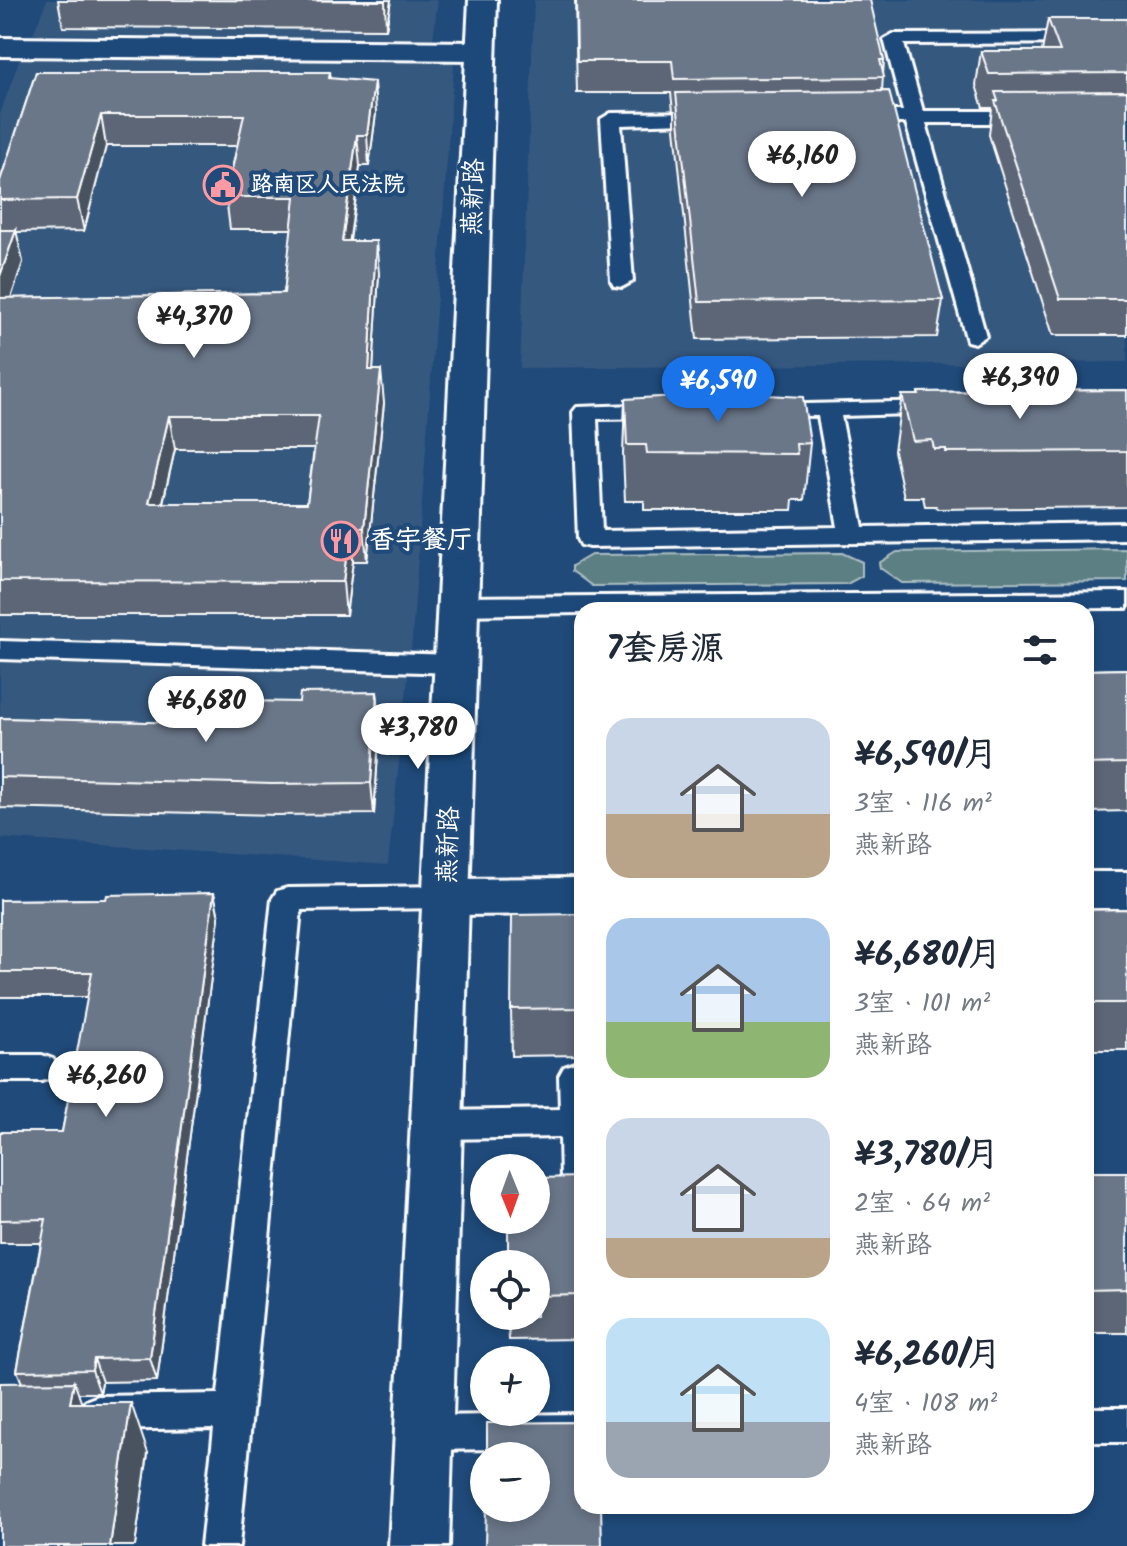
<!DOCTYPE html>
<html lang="zh">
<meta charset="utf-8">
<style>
:root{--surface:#fff;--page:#f6f6f7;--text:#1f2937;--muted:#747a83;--accent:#1a73e8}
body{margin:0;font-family:Kalam,"LXGW WenKai TC",sans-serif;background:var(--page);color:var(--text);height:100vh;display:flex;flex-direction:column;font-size:30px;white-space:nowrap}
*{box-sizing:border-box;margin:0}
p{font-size:26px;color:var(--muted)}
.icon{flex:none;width:44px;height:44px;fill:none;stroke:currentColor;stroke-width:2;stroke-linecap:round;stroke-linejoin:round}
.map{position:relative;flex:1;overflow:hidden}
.side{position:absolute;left:574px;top:602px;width:520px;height:912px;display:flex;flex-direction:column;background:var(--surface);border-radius:24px;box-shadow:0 4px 12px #0003}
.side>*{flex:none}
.needle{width:52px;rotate:179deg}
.buttons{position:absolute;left:470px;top:1154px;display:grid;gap:16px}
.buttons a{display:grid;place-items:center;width:80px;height:80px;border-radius:50%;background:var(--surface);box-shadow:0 4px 12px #0003;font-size:40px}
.price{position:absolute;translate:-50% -68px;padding:0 18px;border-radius:28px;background:#fff;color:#222;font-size:26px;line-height:52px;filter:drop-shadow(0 2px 4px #0008)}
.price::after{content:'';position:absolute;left:50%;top:48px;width:24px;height:18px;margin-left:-12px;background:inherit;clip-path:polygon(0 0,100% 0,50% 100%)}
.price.active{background:var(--accent);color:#fff}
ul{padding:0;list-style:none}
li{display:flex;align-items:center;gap:24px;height:200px;padding:0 32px}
li span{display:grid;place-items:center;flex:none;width:224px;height:160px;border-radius:24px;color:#555}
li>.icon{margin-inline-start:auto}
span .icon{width:96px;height:96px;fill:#fffc;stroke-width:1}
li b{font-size:34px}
h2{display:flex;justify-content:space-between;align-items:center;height:96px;padding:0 32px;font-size:34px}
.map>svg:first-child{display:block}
</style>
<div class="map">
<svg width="1127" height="1546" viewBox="0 0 1127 1546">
<rect width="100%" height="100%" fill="#1f4a7a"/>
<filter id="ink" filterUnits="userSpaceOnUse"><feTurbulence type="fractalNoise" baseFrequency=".0125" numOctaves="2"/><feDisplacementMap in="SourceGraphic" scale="16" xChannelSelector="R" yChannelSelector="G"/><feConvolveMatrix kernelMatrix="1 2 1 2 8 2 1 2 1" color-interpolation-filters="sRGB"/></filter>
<g filter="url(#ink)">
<g fill="#36587e">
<path d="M47 0H438L433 39 33 34Z"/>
<path d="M534 0H1127V362L520 368Z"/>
<path d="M22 52 435 58 454 64 412 640 388 865 0 838V114Z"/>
</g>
<g fill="#5b7f84" stroke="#adbfc2" stroke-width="2">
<path d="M1127 549V581L902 583 880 568 879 563 897 552Z"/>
<path d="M842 553 862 562V576L847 584 592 586 572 571V566L591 555Z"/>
</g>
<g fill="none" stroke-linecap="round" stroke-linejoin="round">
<defs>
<g id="lane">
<path d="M1127 33V43L904 44 923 111H1026L1036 117 1026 123H926L986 336 975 343 967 341 906 123H860L850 117 860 111H903L884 39 893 34Z"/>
<path d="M714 112 724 118 721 122 621 125 633 281 622 287 614 286 611 281 601 119 611 113Z"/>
<path d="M939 401 947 403 951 408 947 413 841 416 863 527 1127 523V539L590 547 581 545 578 539 573 412 577 407 663 404 671 406 675 411 671 416 663 418 597 419 602 531 838 527 818 416 761 415 757 410 761 405Z"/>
<path d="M1127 592V608L582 610V613L458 615 449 612 445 606 449 600 458 597Z"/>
<path d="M0 641 455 655 464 658 468 664 464 670 455 673 0 659Z"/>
<path d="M448 886 458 889 463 897 458 905 448 908 301 910 239 1546H201L214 1428 98 1430 85 1425 80 1413 85 1401 98 1396 218 1394 272 899 277 891 287 888Z"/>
<path d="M0 1055H42L53 1059 58 1068 53 1077 42 1081H0Z"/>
<path d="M575 1063H582V1193L566 1189 561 1179 560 1137 437 1139 425 1135 421 1125 425 1115 437 1111 560 1109 559 1076 564 1067Z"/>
<rect x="1086" y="1408" width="41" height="34"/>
<path d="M582 1414V1448L424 1450 411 1445 406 1433 411 1421 424 1416Z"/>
</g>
<g id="street">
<path d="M0 38 480 42 490 45 494 51 490 57 480 60 0 56Z"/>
<rect x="1086" y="872" width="41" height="36"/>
<path d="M582 878V914L448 915 432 910 425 897 432 884 448 879Z"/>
</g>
<path id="secondary" d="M469 0H497L449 1546H389Z"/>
</defs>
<use href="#lane" stroke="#fff" stroke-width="6"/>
<use href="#street" stroke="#fff" stroke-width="6"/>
<use href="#secondary" stroke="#fff" stroke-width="6"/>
<use href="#lane" fill="#1f4a7a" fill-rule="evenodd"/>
<use href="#street" fill="#1f4a7a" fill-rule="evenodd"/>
<use href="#secondary" fill="#1f4a7a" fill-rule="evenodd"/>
</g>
<g fill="#5b6676" stroke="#fff" stroke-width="2" fill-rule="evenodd">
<path d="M58 0H391L386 29 63 27Z"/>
<path d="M575 0 884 60 882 91 943 300 937 337 697 339 675 128V111H673L671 93H577Z"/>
<path d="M1048 19H1127V335H1053L989 135 992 108H983L976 85 981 51H1042Z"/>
<path d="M36 72H330L331 78 376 113 369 166H360L350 241 379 273 373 370 384 403 367 561H353L346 615H0V181ZM106 146H237L226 197 230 229H292L284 293 11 298 23 262 16 232 84 231ZM175 449H314L307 503H163Z"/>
<path d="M1127 390V507L937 509 936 506H925L923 497H904L894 451 902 395H918V392Z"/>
<path d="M625 399 810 443 804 500H793L792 510H644V501H625L623 454Z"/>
<path d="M1127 669V811L1086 812V670Z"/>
<path d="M377 692 380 723 374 814 277 815 0 808V718L182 723 299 702Z"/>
<path d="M214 893 219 918 157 1381 102 1382 100 1393H78L82 1403 148 1453 135 1546H0L22 1383 17 1371 41 1243H0V1132H62L88 997H0V900L106 899Z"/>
<path d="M1127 909V1050H1086V910Z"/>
<path d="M582 914V1055L512 1056 511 1009Z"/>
<rect x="1086" y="1172" width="41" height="161"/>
<path d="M582 1177V1339L509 1340 508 1316H536V1264Z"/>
</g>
<g fill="#4a5360" stroke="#fff" stroke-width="2">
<path d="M385 0H391L386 29Z"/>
<path d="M374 82 376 113 369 166 367 135Z"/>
<path d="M101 115 106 146 84 231 77 199Z"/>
<path d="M357 135 360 166 345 273 342 241Z"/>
<path d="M16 230 23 262 0 331V276Z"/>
<path d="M376 241 379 273 371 403 369 370Z"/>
<path d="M381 370 384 403 367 561 364 528Z"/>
<path d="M169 416 175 449 155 537 149 503Z"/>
<path d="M350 527 353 561 346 615 343 582Z"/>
<path d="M377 692 380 723 374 814 371 783Z"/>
<path d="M214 893 219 918 157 1381 150 1358Z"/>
<path d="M94 1359 102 1382 100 1393 92 1370Z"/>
<path d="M74 1382 93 1433 70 1403Z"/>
<path d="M131 1403 148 1453 135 1546H110Z"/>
</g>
<g fill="#6a7789" stroke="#fff" stroke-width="2" fill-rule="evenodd">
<path d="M162 0H385V1Z"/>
<path d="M576 0H870L884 60H880L884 77 674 79 672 61H577Z"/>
<path d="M1048 19H1127V73L989 74 981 51H1060Z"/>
<path d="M36 72H330L329 78 374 82 367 135H357L342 241H376L369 370H381L364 528 350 527 343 582 0 581V298L284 293 295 197H226L244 115H101L77 199 0 200V181ZM169 416H319L307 503H149Z"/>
<path d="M889 91 943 300 699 302 676 93Z"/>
<path d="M1127 91V299H1060L995 101H998L995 92Z"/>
<path d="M0 230H16L0 276Z"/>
<path d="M1127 390V451L946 452V449H934L932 440 913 441 902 395H919L918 392Z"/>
<path d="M731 393 803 397 810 443 796 444 797 454 647 453 646 445H627L625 399Z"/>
<path d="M1127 669V763L1086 764V670Z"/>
<path d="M377 692 371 783 272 784 0 777V718L182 723 188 700 299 702 300 693Z"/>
<path d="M214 893 150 1358 94 1359 92 1370 17 1371 46 1219 0 1220V1132H62L92 972H0V900L106 899 107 895Z"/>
<path d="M1127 909V1003H1086V910Z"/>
<path d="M582 914V1008L511 1009 512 915Z"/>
<path d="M1086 1172H1127V1289L1086 1290Z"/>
<path d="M582 1177V1295L536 1296V1264H508V1220H536V1178Z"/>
<path d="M74 1382 70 1403H131L110 1546H0V1383Z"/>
<path d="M582 1422V1506H601L602 1546H485L486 1508H536V1456H487V1423Z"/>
</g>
</g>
<defs>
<symbol id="civic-ring" viewBox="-11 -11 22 22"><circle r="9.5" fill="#1f4a7a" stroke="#ff9aa2" stroke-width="1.5"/><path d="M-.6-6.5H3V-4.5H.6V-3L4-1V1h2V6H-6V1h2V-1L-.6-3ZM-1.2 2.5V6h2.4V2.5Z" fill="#ff9aa2"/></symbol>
<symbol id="restaurant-ring" viewBox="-11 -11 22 22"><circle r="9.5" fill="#1f4a7a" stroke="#ff9aa2" stroke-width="1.5"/><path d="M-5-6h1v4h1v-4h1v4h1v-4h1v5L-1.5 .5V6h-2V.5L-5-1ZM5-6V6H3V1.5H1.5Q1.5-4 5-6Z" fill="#ff9aa2"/></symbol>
</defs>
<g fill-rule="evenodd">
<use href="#civic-ring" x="201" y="163" width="44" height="44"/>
<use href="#restaurant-ring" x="319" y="519" width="44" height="44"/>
</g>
<g text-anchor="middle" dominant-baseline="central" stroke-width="8" stroke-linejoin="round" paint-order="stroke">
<g font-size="22" font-weight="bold" fill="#fff" stroke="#1f4a7a" text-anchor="start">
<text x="251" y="185">路南区人民法院</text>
</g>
<g font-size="26" fill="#fff" stroke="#1f4a7a">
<text transform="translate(474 197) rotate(-88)">燕新路</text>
<text transform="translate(449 845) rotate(-88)">燕新路</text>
</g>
<g font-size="26" font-weight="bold" fill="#fff" stroke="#1f4a7a" text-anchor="start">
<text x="369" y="541">香宇餐厅</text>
</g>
</g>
</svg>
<div class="buttons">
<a><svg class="needle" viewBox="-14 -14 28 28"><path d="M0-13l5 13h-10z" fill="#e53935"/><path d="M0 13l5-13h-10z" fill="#747a83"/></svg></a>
<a><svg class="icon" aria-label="locate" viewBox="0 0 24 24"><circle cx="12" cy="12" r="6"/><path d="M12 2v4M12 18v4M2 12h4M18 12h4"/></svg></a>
<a>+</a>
<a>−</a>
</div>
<b class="price" style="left:802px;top:199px">¥6,160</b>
<b class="price" style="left:194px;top:360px">¥4,370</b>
<b class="price" style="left:1020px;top:421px">¥6,390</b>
<b class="price active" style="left:718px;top:424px">¥6,590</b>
<b class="price" style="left:206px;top:744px">¥6,680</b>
<b class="price" style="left:418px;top:771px">¥3,780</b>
<b class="price" style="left:106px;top:1119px">¥6,260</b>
<section class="side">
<h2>7套房源<svg class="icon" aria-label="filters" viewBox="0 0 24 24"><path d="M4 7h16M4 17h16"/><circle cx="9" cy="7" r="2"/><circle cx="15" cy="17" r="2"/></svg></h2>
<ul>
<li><span style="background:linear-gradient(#c9d6e8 60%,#b9a48a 0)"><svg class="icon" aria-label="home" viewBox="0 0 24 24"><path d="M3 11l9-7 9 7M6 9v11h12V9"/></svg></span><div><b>¥6,590/月</b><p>3室 · 116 m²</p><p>燕新路</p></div></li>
<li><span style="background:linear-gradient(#a9c7e8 65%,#8fb573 0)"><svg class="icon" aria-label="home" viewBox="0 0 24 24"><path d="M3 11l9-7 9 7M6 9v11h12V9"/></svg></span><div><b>¥6,680/月</b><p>3室 · 101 m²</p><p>燕新路</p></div></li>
<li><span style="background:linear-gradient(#c9d6e8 75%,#b9a48a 0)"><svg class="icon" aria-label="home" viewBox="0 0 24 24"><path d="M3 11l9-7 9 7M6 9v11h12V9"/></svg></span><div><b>¥3,780/月</b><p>2室 · 64 m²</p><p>燕新路</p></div></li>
<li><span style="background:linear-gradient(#bfe0f5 65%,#9aa5b1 0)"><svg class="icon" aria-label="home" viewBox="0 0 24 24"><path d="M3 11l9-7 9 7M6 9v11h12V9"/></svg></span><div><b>¥6,260/月</b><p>4室 · 108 m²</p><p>燕新路</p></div></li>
</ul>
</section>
</div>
